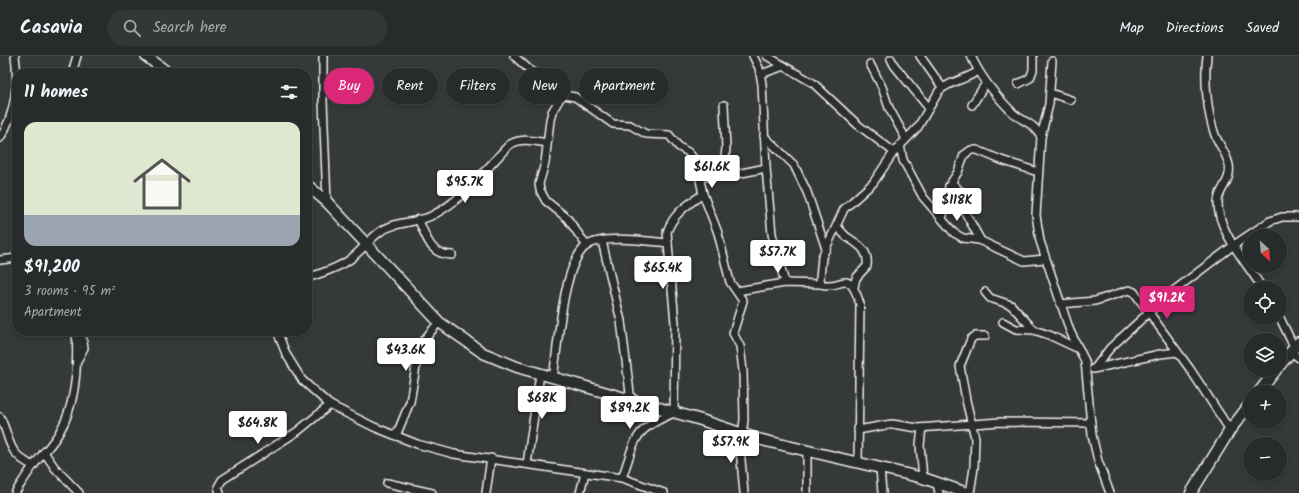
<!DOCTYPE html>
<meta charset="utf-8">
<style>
:root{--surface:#282b2b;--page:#343737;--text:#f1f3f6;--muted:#a5a7a9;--line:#444747;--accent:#db2777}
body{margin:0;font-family:Kalam,sans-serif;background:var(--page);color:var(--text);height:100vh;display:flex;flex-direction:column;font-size:15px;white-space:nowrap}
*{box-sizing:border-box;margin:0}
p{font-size:13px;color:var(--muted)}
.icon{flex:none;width:22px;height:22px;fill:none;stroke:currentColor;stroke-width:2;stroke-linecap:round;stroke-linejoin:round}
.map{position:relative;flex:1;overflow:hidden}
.details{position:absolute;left:12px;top:12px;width:300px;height:268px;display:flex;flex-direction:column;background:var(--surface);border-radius:16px;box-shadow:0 2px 6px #0003,0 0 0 1px var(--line)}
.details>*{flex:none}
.hud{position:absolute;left:324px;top:12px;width:380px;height:36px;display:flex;gap:8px}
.needle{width:26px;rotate:154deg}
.fabs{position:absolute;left:1243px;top:173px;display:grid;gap:8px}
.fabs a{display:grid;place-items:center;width:44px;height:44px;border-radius:50%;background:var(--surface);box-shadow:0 2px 6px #0003,0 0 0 1px var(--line);font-size:20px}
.price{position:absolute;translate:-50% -34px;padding:0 9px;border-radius:4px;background:#fff;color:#222;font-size:13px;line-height:26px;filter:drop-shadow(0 1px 2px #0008)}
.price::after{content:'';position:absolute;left:50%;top:24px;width:12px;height:9px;margin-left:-6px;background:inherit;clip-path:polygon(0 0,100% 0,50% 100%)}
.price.selected{background:var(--accent);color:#fff}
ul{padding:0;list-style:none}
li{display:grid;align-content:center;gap:8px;height:212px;padding:0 12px}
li+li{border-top:1px solid var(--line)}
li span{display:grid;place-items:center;height:124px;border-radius:12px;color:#555}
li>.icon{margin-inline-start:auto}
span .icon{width:72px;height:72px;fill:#fffc;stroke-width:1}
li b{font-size:17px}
h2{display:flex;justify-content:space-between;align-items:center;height:48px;padding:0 12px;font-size:17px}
.pill{padding:0 14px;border-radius:18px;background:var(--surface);box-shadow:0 2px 6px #0003,0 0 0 1px var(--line);font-size:14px;line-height:36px}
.pill.selected{background:var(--accent);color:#fff}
header{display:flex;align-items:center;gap:24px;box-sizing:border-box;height:56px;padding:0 20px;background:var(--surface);border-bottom:1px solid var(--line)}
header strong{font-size:19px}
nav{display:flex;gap:22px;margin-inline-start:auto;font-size:14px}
.search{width:280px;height:36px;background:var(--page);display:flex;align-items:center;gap:10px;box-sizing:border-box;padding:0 14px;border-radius:22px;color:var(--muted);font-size:15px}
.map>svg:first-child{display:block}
</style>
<header>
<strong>Casavia</strong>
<div class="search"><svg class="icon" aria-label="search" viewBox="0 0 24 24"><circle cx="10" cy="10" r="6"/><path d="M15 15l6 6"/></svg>Search here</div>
<nav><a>Map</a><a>Directions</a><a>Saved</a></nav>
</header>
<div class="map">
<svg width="1299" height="437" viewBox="0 0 1299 437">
<rect width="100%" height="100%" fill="#363939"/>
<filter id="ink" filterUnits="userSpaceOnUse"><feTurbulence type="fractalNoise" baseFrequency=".025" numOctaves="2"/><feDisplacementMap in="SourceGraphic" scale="8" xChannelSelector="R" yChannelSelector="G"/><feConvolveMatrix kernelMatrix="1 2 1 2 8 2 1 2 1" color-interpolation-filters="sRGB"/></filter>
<g filter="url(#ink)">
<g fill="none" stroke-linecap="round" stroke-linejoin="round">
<defs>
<g id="street">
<path d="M323 0V45L327 146"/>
<path d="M514 0 532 16 544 22 548 36 575 41 613 68 630 69 646 78 669 79 679 91 688 96 696 105 703 138 718 177 730 226 743 245 733 277 740 290 743 315 744 364 740 393 744 437"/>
<path d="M753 0 759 12 762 28 766 112 772 178 785 227"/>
<path d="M767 0 813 27 858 69 894 96"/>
<path d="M920 0 942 31"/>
<path d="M971 0C981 22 996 40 1013 57 1022 65 1037 69 1041 81L1036 159 1040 185 1070 275 1085 305 1092 379 1098 405 1110 437"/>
<path d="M1207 0C1204 23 1207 57 1215 79 1219 89 1227 98 1229 109 1232 126 1218 133 1218 146 1217 175 1248 208 1262 232"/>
<path d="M891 3 894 9 928 51"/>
<path d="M870 8 882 31 889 52 906 83"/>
<path d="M72 17 77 0"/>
<path d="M761 18 784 10"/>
<path d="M1018 28 1030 22 1033 14V0"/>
<path d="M1050 37 1071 44"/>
<path d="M562 39 552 56 550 64 545 107 539 128 540 134 546 145 567 162 587 190"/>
<path d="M972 49 986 27"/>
<path d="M764 80 794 109 807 136 826 193"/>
<path d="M1041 81 1049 48 1052 5"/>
<path d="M0 82C15 59 19 27 15 0"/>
<path d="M900 89 903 104 923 141 954 177 963 182 979 184 1024 205 1045 203"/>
<path d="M723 119 726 92 724 49"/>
<path d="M701 121 732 119 766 112"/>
<path d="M952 127 962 137 966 158 981 185"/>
<path d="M307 140 315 135"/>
<path d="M942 162 946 150 949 130 958 116 964 99 971 94H977L1001 104 1038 116"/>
<path d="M418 163C427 181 429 199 452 199"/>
<path d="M837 170C840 174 843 178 847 181 859 189 869 194 867 210L856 222 854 231"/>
<path d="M602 185 621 265 631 345"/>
<path d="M0 204 17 202"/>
<path d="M307 222C321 217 337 213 349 204 361 196 369 183 381 175 398 164 417 168 433 159 462 145 487 112 509 89 521 81 534 85 547 87"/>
<path d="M737 235 785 227 821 228"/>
<path d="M985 236 990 242 1011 249 1034 274 1049 279 1079 293"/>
<path d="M1060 248 1095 245 1129 234 1134 236 1190 313 1230 374"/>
<path d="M1280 262 1294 291"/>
<path d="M1003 266 1016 273 1034 274"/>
<path d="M277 275 286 298 302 324 330 349 374 371 417 388 454 398 622 422 664 437"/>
<path d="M1291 296 1299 302"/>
<path d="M77 305 84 292 81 275"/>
<path d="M1095 312 1110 292 1168 239 1234 189 1270 165 1282 161H1299"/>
<path d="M1093 313 1160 298 1177 296"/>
<path d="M553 322C558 292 562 209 586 190 602 178 648 185 668 187"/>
<path d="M0 361C12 385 5 395 33 410"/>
<path d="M922 372 920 389 923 422"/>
<path d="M858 374 892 368 918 372 1000 366 1091 367"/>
<path d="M396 380 410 346 419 293 424 284 439 266"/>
<path d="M807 395V437"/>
<path d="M44 396 55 412 79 437"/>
<path d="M858 407 860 248C848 209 842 235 821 228L820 222 822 201 844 153 873 127 894 96 918 71 939 35C949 25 966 24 978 15"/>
<path d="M527 408 540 318"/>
<path d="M880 412 882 437"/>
<path d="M622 422C636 383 632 374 674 357L675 267 667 176C673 158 687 149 703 138"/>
<path d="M387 427 432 437"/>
<path d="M937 427 939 437"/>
<path d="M15 437C21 428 27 418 34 409 42 398 54 387 60 375 77 346 78 307 76 275"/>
<path d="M220 437 218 431 222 424 298 375 330 349"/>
<path d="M486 437 491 402"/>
<path d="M580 437 585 417"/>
<path d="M970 437 974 412 975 382 966 344 960 310 971 283 975 280H985"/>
</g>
<g id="secondary">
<path d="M146 0 168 17"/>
<path d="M307 129 327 146 439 266 483 297 517 311 701 364 758 383 923 422 967 437"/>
<path d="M1280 309 1299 286"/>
<path d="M1259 336 1276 314"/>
<path d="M1191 437 1230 374 1250 348"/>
</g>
</defs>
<use href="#street" stroke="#f4f1e8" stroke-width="10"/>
<use href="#secondary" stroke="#f4f1e8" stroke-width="13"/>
<use href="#street" stroke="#2a2d2e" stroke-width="7"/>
<use href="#secondary" stroke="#2a2d2e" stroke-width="10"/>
</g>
</g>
</svg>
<div class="fabs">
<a><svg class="needle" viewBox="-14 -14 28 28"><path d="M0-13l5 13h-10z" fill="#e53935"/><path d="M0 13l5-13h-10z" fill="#a5a7a9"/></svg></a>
<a><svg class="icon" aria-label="locate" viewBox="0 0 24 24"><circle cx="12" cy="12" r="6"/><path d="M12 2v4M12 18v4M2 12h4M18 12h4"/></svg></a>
<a><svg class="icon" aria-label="layers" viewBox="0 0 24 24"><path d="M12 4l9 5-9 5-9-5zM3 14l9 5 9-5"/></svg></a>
<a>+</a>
<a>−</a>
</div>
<b class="price" style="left:712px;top:133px">$61.6K</b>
<b class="price" style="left:465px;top:148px">$95.7K</b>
<b class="price" style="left:957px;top:166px">$118K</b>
<b class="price" style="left:778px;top:218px">$57.7K</b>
<b class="price" style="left:663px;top:234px">$65.4K</b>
<b class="price selected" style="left:1167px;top:264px">$91.2K</b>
<b class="price" style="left:406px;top:316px">$43.6K</b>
<b class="price" style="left:542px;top:364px">$68K</b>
<b class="price" style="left:630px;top:374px">$89.2K</b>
<b class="price" style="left:258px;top:389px">$64.8K</b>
<b class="price" style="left:731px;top:408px">$57.9K</b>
<div class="hud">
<a class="pill selected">Buy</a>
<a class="pill">Rent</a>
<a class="pill">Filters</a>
<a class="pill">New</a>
<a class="pill">Apartment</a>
</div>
<section class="details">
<h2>11 homes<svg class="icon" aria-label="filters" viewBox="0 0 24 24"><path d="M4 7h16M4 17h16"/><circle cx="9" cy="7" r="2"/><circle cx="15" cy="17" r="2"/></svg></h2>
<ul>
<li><span style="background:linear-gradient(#dfe7d0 75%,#9aa5b1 0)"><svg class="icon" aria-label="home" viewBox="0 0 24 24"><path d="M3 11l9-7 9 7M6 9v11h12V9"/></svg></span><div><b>$91,200</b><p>3 rooms · 95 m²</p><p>Apartment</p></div></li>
</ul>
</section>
</div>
